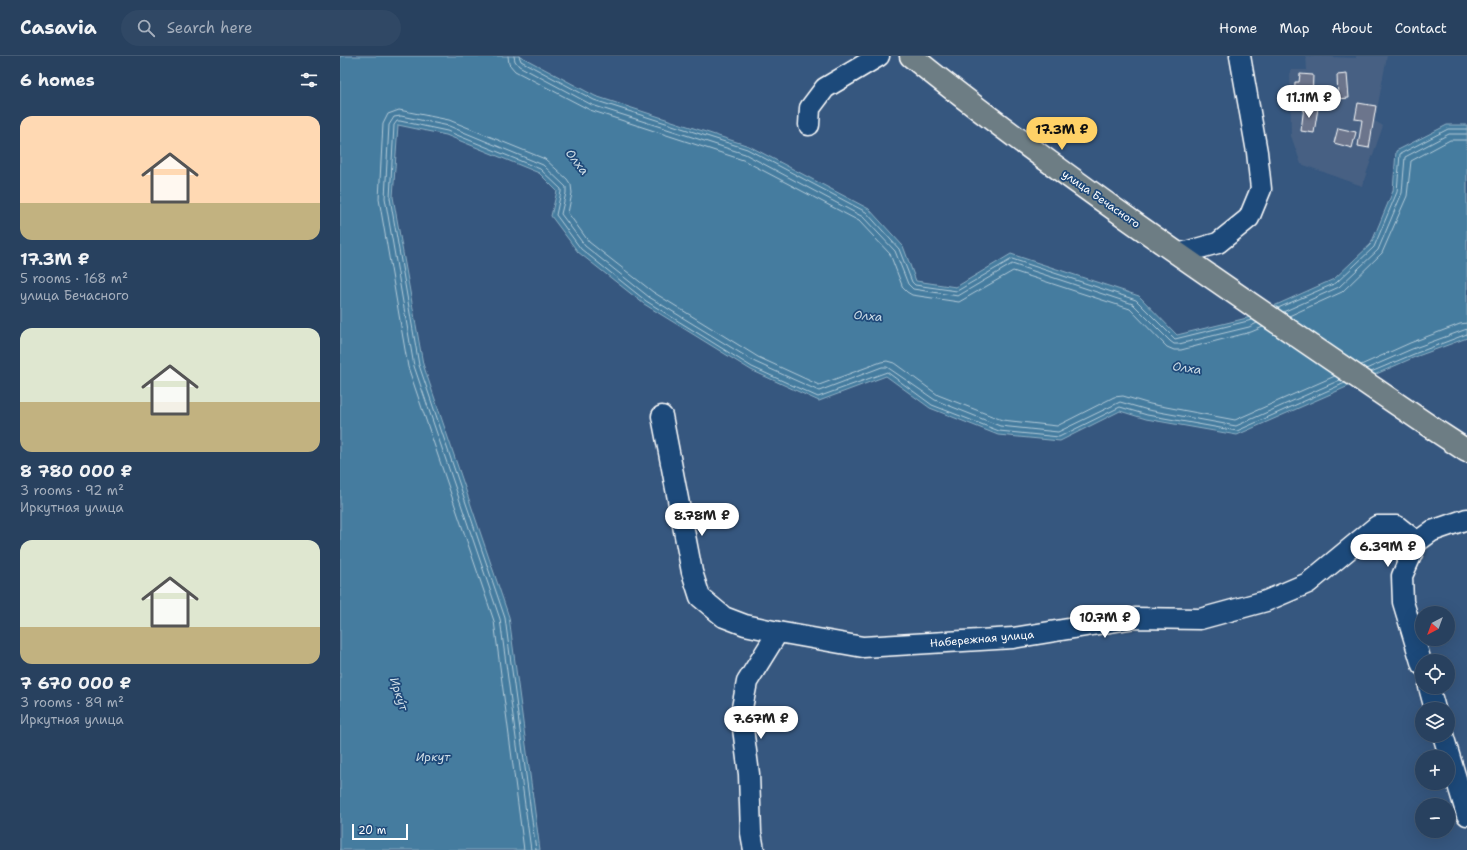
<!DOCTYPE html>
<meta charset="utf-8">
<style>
:root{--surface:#28415f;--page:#304865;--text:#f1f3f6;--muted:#a5afbd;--line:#445a74;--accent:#ffd166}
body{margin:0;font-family:"Shantell Sans",sans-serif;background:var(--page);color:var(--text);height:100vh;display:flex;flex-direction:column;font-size:15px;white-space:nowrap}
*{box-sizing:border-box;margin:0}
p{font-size:13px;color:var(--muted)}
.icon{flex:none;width:22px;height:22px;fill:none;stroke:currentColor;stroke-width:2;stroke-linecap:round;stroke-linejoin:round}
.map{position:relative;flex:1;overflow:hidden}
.panel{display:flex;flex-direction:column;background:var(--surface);width:340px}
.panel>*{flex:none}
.needle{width:26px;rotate:221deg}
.controls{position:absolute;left:1075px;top:550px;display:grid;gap:8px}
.controls a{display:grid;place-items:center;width:40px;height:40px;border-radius:50%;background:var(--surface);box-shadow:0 4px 16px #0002,0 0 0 1px var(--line);font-size:20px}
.scale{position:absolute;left:12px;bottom:10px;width:56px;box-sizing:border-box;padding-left:4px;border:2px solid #fff;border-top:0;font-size:11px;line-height:14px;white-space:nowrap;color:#fff;-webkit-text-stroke:3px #1f4a7a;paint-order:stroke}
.price{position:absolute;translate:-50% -34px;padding:0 9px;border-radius:14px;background:#fff;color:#222;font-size:13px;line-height:26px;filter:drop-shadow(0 1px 2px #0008)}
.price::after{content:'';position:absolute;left:50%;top:24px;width:12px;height:9px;margin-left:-6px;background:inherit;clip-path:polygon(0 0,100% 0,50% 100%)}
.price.selected{background:var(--accent);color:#111}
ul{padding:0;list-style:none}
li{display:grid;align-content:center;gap:8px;height:212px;padding:0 20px}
li span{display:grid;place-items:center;height:124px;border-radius:12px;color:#555}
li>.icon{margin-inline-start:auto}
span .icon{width:72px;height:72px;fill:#fffc;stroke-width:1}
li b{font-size:17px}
h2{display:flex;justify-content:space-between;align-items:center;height:48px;padding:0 20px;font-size:17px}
header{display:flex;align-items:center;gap:24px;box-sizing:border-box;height:56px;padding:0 20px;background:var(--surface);border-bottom:1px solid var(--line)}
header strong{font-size:19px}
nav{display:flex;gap:22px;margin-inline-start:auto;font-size:14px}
.search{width:280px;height:36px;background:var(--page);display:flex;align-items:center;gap:10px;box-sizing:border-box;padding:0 14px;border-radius:22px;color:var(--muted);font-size:15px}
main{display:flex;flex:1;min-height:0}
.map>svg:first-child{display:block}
</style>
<header>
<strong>Casavia</strong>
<div class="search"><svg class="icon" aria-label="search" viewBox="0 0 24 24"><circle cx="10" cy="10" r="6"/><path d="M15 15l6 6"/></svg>Search here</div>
<nav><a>Home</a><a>Map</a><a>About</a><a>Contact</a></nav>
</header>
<main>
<section class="panel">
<h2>6 homes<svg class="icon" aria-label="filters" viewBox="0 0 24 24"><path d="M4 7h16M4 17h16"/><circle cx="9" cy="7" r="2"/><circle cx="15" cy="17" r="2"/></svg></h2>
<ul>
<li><span style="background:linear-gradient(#ffd9b3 70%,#c2b280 0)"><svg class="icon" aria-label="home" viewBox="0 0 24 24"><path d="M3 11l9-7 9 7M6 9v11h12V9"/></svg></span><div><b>17.3M ₽</b><p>5 rooms · 168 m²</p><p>улица Бечасного</p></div></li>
<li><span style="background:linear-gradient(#dfe7d0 60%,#c2b280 0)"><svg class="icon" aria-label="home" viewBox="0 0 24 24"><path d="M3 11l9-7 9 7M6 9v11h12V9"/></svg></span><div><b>8 780 000 ₽</b><p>3 rooms · 92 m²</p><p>Иркутная улица</p></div></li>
<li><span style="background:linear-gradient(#dfe7d0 70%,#c2b280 0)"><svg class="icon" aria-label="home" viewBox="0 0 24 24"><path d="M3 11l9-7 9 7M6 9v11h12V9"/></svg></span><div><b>7 670 000 ₽</b><p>3 rooms · 89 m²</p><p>Иркутная улица</p></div></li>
</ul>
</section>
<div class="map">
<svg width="1127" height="794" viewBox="0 0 1127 794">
<rect width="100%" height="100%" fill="#36577f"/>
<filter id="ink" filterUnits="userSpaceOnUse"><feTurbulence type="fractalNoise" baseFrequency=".025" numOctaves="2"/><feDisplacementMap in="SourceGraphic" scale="8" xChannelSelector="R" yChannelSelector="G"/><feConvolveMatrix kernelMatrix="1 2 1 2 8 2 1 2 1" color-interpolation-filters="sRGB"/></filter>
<g filter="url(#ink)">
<path fill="#466083" d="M966 0 1016 2V0H1047L1035 65 1043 70 1022 130 961 108 951 80 950 14H967Z"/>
<path fill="#447c9f" stroke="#8fb0c5" d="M0 0H180L255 40 409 90 529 153 563 190 576 225 616 231 671 198 799 240 837 279 907 262 994 223 1031 188 1053 135 1056 95 1107 69H1127V282L1075 301 897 379 806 363 780 355 720 385 658 379 590 352 546 320 479 345 411 314 304 248 238 196 211 160 217 135 199 117 106 79 58 69 53 141 83 308 169 561 200 794H0Z"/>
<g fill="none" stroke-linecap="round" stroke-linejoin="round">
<g stroke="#b4cbd9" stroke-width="1">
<path d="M168 0 169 8 175 15 250 54 403 104 519 165 550 198 563 232 567 236 572 239 619 246 673 215 790 253 827 291 834 294H841L911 276 923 271"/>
<path d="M174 0 175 5 179 10 252 49 405 98 523 161 555 195 568 228 573 233 618 240 672 208 793 248 830 285 834 288H839L909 271 917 267"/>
<path d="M179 0 181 5 254 44 407 93 526 156 559 193 572 226 575 229 617 235 672 203 796 244 835 283 912 264"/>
<path d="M938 252 996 227 1034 191 1057 136 1060 98 1108 73H1127"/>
<path d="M943 256 999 231 1038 194 1062 137 1065 101 1109 78H1127"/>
<path d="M949 260 1002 236 1042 197 1067 140 1071 105 1110 84H1127"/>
<path d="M1021 309 1070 287 1120 268 1127 267"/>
<path d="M1026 313 1072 293 1127 273"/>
<path d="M1031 316 1074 298 1127 278"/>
<path d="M184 794 154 565 68 311 39 143 43 68 48 58 59 54 109 64 205 103 227 123 231 129 232 137 228 157 249 186 313 236 418 301 479 329 541 306 547 305 554 307 598 339 662 364 717 370 774 341 783 340 810 348 895 364 995 320"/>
<path d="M191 794 160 563 74 310 45 142 49 69 54 61 61 60 109 70 203 109 226 131V137L221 158 245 190 309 241 415 306 479 335 542 311H547L595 344 660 370 718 376 780 346 808 354 896 370 1000 324"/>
<path d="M196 794 165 562 79 309 50 142 54 69 57 65H60L107 75 200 113 221 133V136L216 159 241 193 306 245 412 311 478 341 547 316 592 349 659 375 719 381 780 351 807 359 897 375 1005 327"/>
</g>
</g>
<g fill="#6c758c" stroke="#fff">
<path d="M960 18 973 19 972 46 954 45 955 26H959Z"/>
<path d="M1007 18 1009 42 998 43 997 19Z"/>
<path d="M1018 47 1036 50 1029 92 1018 90 1022 64 1015 63Z"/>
<path d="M964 50 978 52 974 77 961 75Z"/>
<path d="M998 72 1016 76 1012 92 994 87Z"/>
</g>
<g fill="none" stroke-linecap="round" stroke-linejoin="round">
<defs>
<g id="minor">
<path d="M469 69 470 52 485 32 539 0"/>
<path d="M838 198 878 187 909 162 921 133 917 96 900 0"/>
<path d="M322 360 352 516 360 541 384 561 405 569 438 576 523 591 673 582 795 562 860 563 926 545 968 527 1037 470H1057L1077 486"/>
<path d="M1082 609 1063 546 1062 520 1077 486 1092 475 1127 463"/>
<path d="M1089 631 1095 653"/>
<path d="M1103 679 1127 759"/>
<path d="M414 794 411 777 409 718 401 657 407 626 438 576"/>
</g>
<path id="major" d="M571 0C641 57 714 110 787 162 890 235 994 305 1098 376L1127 395"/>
</defs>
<use href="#minor" stroke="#fff" stroke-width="23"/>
<use href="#major" stroke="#fff" stroke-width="25"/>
<use href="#minor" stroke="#1f4a7a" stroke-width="20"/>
<use href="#major" stroke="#6d7d84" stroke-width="22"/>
</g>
</g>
<g text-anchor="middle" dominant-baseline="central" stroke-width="3.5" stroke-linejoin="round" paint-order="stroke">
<g font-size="11" fill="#fff" stroke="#1f4a7a">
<text transform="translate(761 143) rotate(35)">улица Бечасного</text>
<text transform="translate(642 583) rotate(-5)">Набережная улица</text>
</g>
<g font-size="12" font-style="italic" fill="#d0dee7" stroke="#1f4a7a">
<text transform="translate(237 106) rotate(52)">Олха</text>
<text transform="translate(528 260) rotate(5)">Олха</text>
<text transform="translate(847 312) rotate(8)">Олха</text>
<text transform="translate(59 638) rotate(72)">Ирку́т</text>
<text x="93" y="701">Иркут</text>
</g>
</g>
</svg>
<div class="controls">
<a><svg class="needle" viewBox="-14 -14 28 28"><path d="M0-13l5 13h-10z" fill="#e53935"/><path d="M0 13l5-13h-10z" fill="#a5afbd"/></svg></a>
<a><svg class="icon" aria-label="locate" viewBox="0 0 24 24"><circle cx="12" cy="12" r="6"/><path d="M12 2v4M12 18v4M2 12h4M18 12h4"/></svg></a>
<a><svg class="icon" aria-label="layers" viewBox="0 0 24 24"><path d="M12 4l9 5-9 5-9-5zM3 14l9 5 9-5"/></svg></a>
<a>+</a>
<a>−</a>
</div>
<div class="scale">20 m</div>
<b class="price" style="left:969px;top:63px">11.1M ₽</b>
<b class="price selected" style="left:722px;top:95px">17.3M ₽</b>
<b class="price" style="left:362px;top:481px">8.78M ₽</b>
<b class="price" style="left:1048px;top:512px">6.39M ₽</b>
<b class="price" style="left:765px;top:583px">10.7M ₽</b>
<b class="price" style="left:421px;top:684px">7.67M ₽</b>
</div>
</main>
